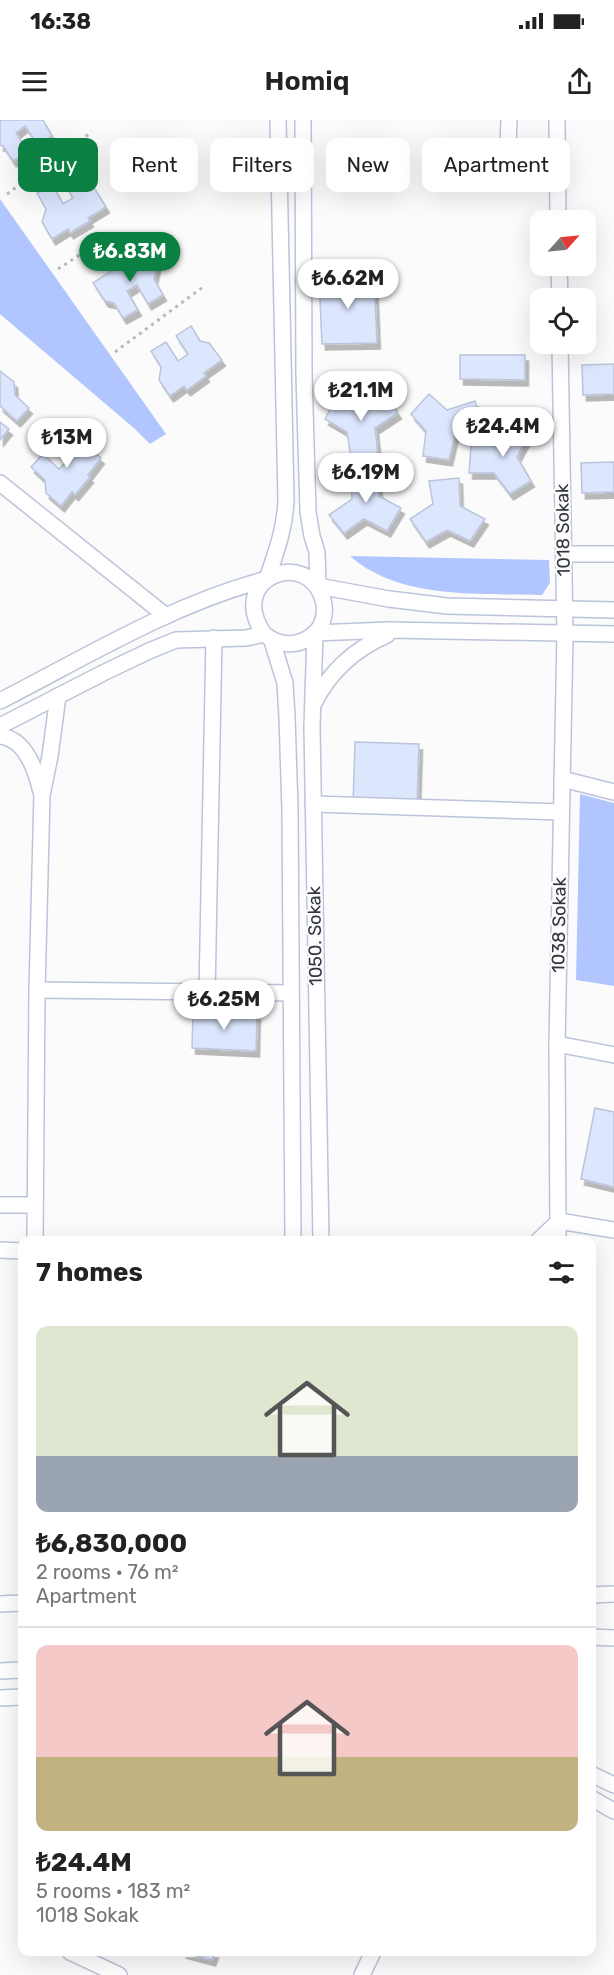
<!DOCTYPE html>
<meta charset="utf-8">
<style>
:root{--surface:#fff;--page:#f2f2f2;--text:#222;--muted:#767676;--line:#e0e0e0;--accent:#0b8043}
body{margin:0;font-family:Rubik,sans-serif;background:var(--page);color:var(--text);height:100vh;display:flex;flex-direction:column;font-size:22px;white-space:nowrap}
*{box-sizing:border-box;margin:0}
p{font-size:20px;color:var(--muted)}
.icon{flex:none;width:33px;height:33px;fill:none;stroke:currentColor;stroke-width:2;stroke-linecap:round;stroke-linejoin:round}
.map{position:relative;flex:1;overflow:hidden}
.details{position:absolute;left:18px;top:1116px;width:578px;height:720px;display:flex;flex-direction:column;background:var(--surface);border-radius:12px;box-shadow:0 6px 24px #0002}
.details>*{flex:none}
.banner{position:absolute;left:18px;top:18px;width:579px;height:54px;display:flex;gap:12px}
.needle{width:39px;rotate:63deg}
.fabs{position:absolute;left:530px;top:90px;display:grid;gap:12px}
.fabs a{display:grid;place-items:center;width:66px;height:66px;border-radius:12px;background:var(--surface);box-shadow:0 6px 24px #0002;font-size:30px}
.price{position:absolute;translate:-50% -51px;padding:0 14px;border-radius:21px;background:#fff;color:#222;font-size:20px;line-height:39px;filter:drop-shadow(0 2px 3px #0008)}
.price::after{content:'';position:absolute;left:50%;top:36px;width:18px;height:14px;margin-left:-9px;background:inherit;clip-path:polygon(0 0,100% 0,50% 100%)}
.price.active{background:var(--accent);color:#fff}
ul{padding:0;list-style:none}
li{display:grid;align-content:center;gap:12px;height:318px;padding:0 18px}
li+li{border-top:2px solid var(--line)}
li span{display:grid;place-items:center;height:186px;border-radius:12px;color:#555}
li>.icon{margin-inline-start:auto}
span .icon{width:108px;height:108px;fill:#fffc;stroke-width:1}
li b{font-size:26px}
h2{display:flex;justify-content:space-between;align-items:center;height:72px;padding:0 18px;font-size:26px}
.tag{padding:0 21px;border-radius:12px;background:var(--surface);box-shadow:0 6px 24px #0002;font-size:21px;line-height:54px}
.tag.active{background:var(--accent);color:#fff}
.status{display:flex;justify-content:space-between;align-items:center;height:42px;padding:0 30px;background:var(--surface);direction:ltr}
.status svg{height:16px;fill:currentColor}
header{display:flex;justify-content:space-between;align-items:center;height:78px;padding:0 18px;background:var(--surface);font-size:27px;font-weight:600}
.map>svg:first-child{display:block}
</style>
<div class="status"><b>16:38</b><svg viewBox="0 0 49 12"><path d="M0 12V9h3v3zM5 12V6h3v6zM10 12V3h3v9zM15 12V0h3v12zM26 1h20v11H26zM47 4h2v5h-2z"/></svg></div>
<header><svg class="icon" aria-label="menu" viewBox="0 0 24 24"><path d="M4 6h16M4 12h16M4 18h16"/></svg>Homiq<svg class="icon" aria-label="share" viewBox="0 0 24 24"><path d="M12 15V3M7 8l5-5 5 5M5 13v7h14v-7"/></svg></header>
<div class="map">
<svg width="614" height="1855" viewBox="0 0 614 1855">
<defs>
<filter id="shadow"><feDropShadow dx="3.5" dy="6" stdDeviation="0" flood-color="#0004"/></filter>
</defs>
<rect width="100%" height="100%" fill="#fbfbfb"/>
<g fill="#b1c6ff">
<path d="M0 79 166 314 150 324 135 309 0 194Z"/>
<path d="M350 436 549 440 550 463 542 475C481 473 399 480 350 436Z"/>
<path d="M580 674 614 683V866L576 860Z"/>
</g>
<g fill="#dce6fd" stroke="#bbc4db" stroke-width="1.5" filter="url(#shadow)">
<path d="M0 0H43L52 16 38 25 25 6 16 13 28 31 13 41 3 26 0 25Z"/>
<path d="M78 51 86 66 95 69 106 87 88 98 90 101 70 113 68 109 52 119 42 102 46 89 37 73 52 64 63 84 73 78 62 59Z"/>
<path d="M146 129 157 146 154 159 163 175 148 184 137 165 127 171 138 190 123 198 114 183 105 181 93 163 111 151 110 148 129 136 131 139Z"/>
<path d="M374 156 377 223 322 224 319 158Z"/>
<path d="M191 206 200 221 209 223 222 240 204 253 206 256 187 270 184 266 170 276 159 260 161 247 151 231 166 222 178 241 188 234 176 216Z"/>
<path d="M460 235H525V260L460 259Z"/>
<path d="M614 244V274L583 275 582 245Z"/>
<path d="M0 251 14 262 15 275 29 288 17 301 0 286Z"/>
<path d="M339 272 365 286 385 273 398 293 375 308 378 335 351 338 347 312 325 299Z"/>
<path d="M429 274 447 290 475 281 482 306 455 315 449 340 423 336 426 311 411 294Z"/>
<path d="M508 301 530 312 517 337 531 361 510 374 494 353H469L471 326 497 324Z"/>
<path d="M0 302 9 309 0 320Z"/>
<path d="M63 313 76 325 85 324 101 338 88 355 90 357 75 375 72 372 61 386 46 373 45 360 31 347 43 334 59 349 67 341 51 326Z"/>
<path d="M614 342V372L582 373 581 343Z"/>
<path d="M378 349 379 376 401 388 387 411 364 399 344 413 329 395 352 379 351 352Z"/>
<path d="M459 358 460 386 485 399 470 421 447 410 426 422 410 399 433 384 429 361Z"/>
<path d="M355 622 419 624 417 686 353 684Z"/>
<path d="M193 891 257 894 256 931 192 928Z"/>
<path d="M595 988 614 992V1067L581 1059Z"/>
<path d="M182 1832H215L212 1840Z"/>
</g>
<g fill="none" stroke-linecap="round" stroke-linejoin="round">
<defs>
<g id="minor">
<path d="M303 0 304 254 308 392 312 416 317 432 318 466 389 479 447 486 614 490"/>
<path d="M557 0 558 100"/>
<path d="M507 51 509 0"/>
<path d="M559 146 560 178"/>
<path d="M0 363 166 496"/>
<path d="M564 434H614"/>
<path d="M272 521 285 563 287 597 290 689 293 1120"/>
<path d="M0 581C86 537 172 484 267 459 276 432 285 409 286 380L278 0"/>
<path d="M314 583C330 551 355 529 387 515"/>
<path d="M0 606 103 553 149 531 176 520 246 518 264 514C281 528 302 527 317 511 324 503 326 490 323 480 309 427 225 457 264 514"/>
<path d="M0 616C26 619 36 650 41 672"/>
<path d="M562 659 614 672"/>
<path d="M313 684 561 692"/>
<path d="M37 870 291 873"/>
<path d="M207 873 214 518"/>
<path d="M557 924 614 935"/>
<path d="M0 1085H35"/>
<path d="M559 1101 614 1110"/>
<path d="M35 1120 37 870 42 675 50 636 58 576"/>
<path d="M321 1120 312 607 315 513 389 510 614 514"/>
<path d="M539 1120 559 1101"/>
<path d="M558 1120 557 924 565 514 560 224"/>
<path d="M0 1130 22 1131"/>
<path d="M591 1475 614 1474"/>
<path d="M0 1484 22 1483"/>
<path d="M591 1517 614 1518"/>
<path d="M0 1551 22 1550"/>
<path d="M0 1578 22 1577"/>
<path d="M591 1654 614 1665"/>
<path d="M591 1678 614 1691"/>
<path d="M70 1832 119 1855"/>
<path d="M362 1855 373 1832"/>
</g>
</defs>
<use href="#minor" stroke="#bbc4db" stroke-width="18"/>
<g stroke="#b8b9bc" stroke-width="3" stroke-dasharray="3 4.5" stroke-linecap="butt">
<path d="M7 74 92 12"/>
<path d="M58 149 104 119"/>
<path d="M115 232 203 167"/>
</g>
<use href="#minor" stroke="#fff" stroke-width="15"/>
</g>
<g text-anchor="middle" dominant-baseline="central" stroke-width="4.5" stroke-linejoin="round" paint-order="stroke">
<g font-size="18" fill="#31353e" stroke="#fbfbfb">
<text transform="translate(563 410) rotate(-91)">1018 Sokak</text>
<text transform="translate(559 805) rotate(-89)">1038 Sokak</text>
<text transform="translate(315 816) rotate(-91)">1050. Sokak</text>
</g>
</g>
</svg>
<div class="fabs">
<a><svg class="needle" viewBox="-14 -14 28 28"><path d="M0-13l5 13h-10z" fill="#e53935"/><path d="M0 13l5-13h-10z" fill="#767676"/></svg></a>
<a><svg class="icon" aria-label="locate" viewBox="0 0 24 24"><circle cx="12" cy="12" r="6"/><path d="M12 2v4M12 18v4M2 12h4M18 12h4"/></svg></a>
</div>
<b class="price active" style="left:130px;top:163px">₺6.83M</b>
<b class="price" style="left:348px;top:190px">₺6.62M</b>
<b class="price" style="left:361px;top:302px">₺21.1M</b>
<b class="price" style="left:503px;top:338px">₺24.4M</b>
<b class="price" style="left:67px;top:349px">₺13M</b>
<b class="price" style="left:366px;top:384px">₺6.19M</b>
<b class="price" style="left:224px;top:911px">₺6.25M</b>
<div class="banner">
<a class="tag active">Buy</a>
<a class="tag">Rent</a>
<a class="tag">Filters</a>
<a class="tag">New</a>
<a class="tag">Apartment</a>
</div>
<section class="details">
<h2>7 homes<svg class="icon" aria-label="filters" viewBox="0 0 24 24"><path d="M4 7h16M4 17h16"/><circle cx="9" cy="7" r="2"/><circle cx="15" cy="17" r="2"/></svg></h2>
<ul>
<li><span style="background:linear-gradient(#dfe7d0 70%,#9aa5b1 0)"><svg class="icon" aria-label="home" viewBox="0 0 24 24"><path d="M3 11l9-7 9 7M6 9v11h12V9"/></svg></span><div><b>₺6,830,000</b><p>2 rooms · 76 m²</p><p>Apartment</p></div></li>
<li><span style="background:linear-gradient(#f6c9c9 60%,#c2b280 0)"><svg class="icon" aria-label="home" viewBox="0 0 24 24"><path d="M3 11l9-7 9 7M6 9v11h12V9"/></svg></span><div><b>₺24.4M</b><p>5 rooms · 183 m²</p><p>1018 Sokak</p></div></li>
</ul>
</section>
</div>
